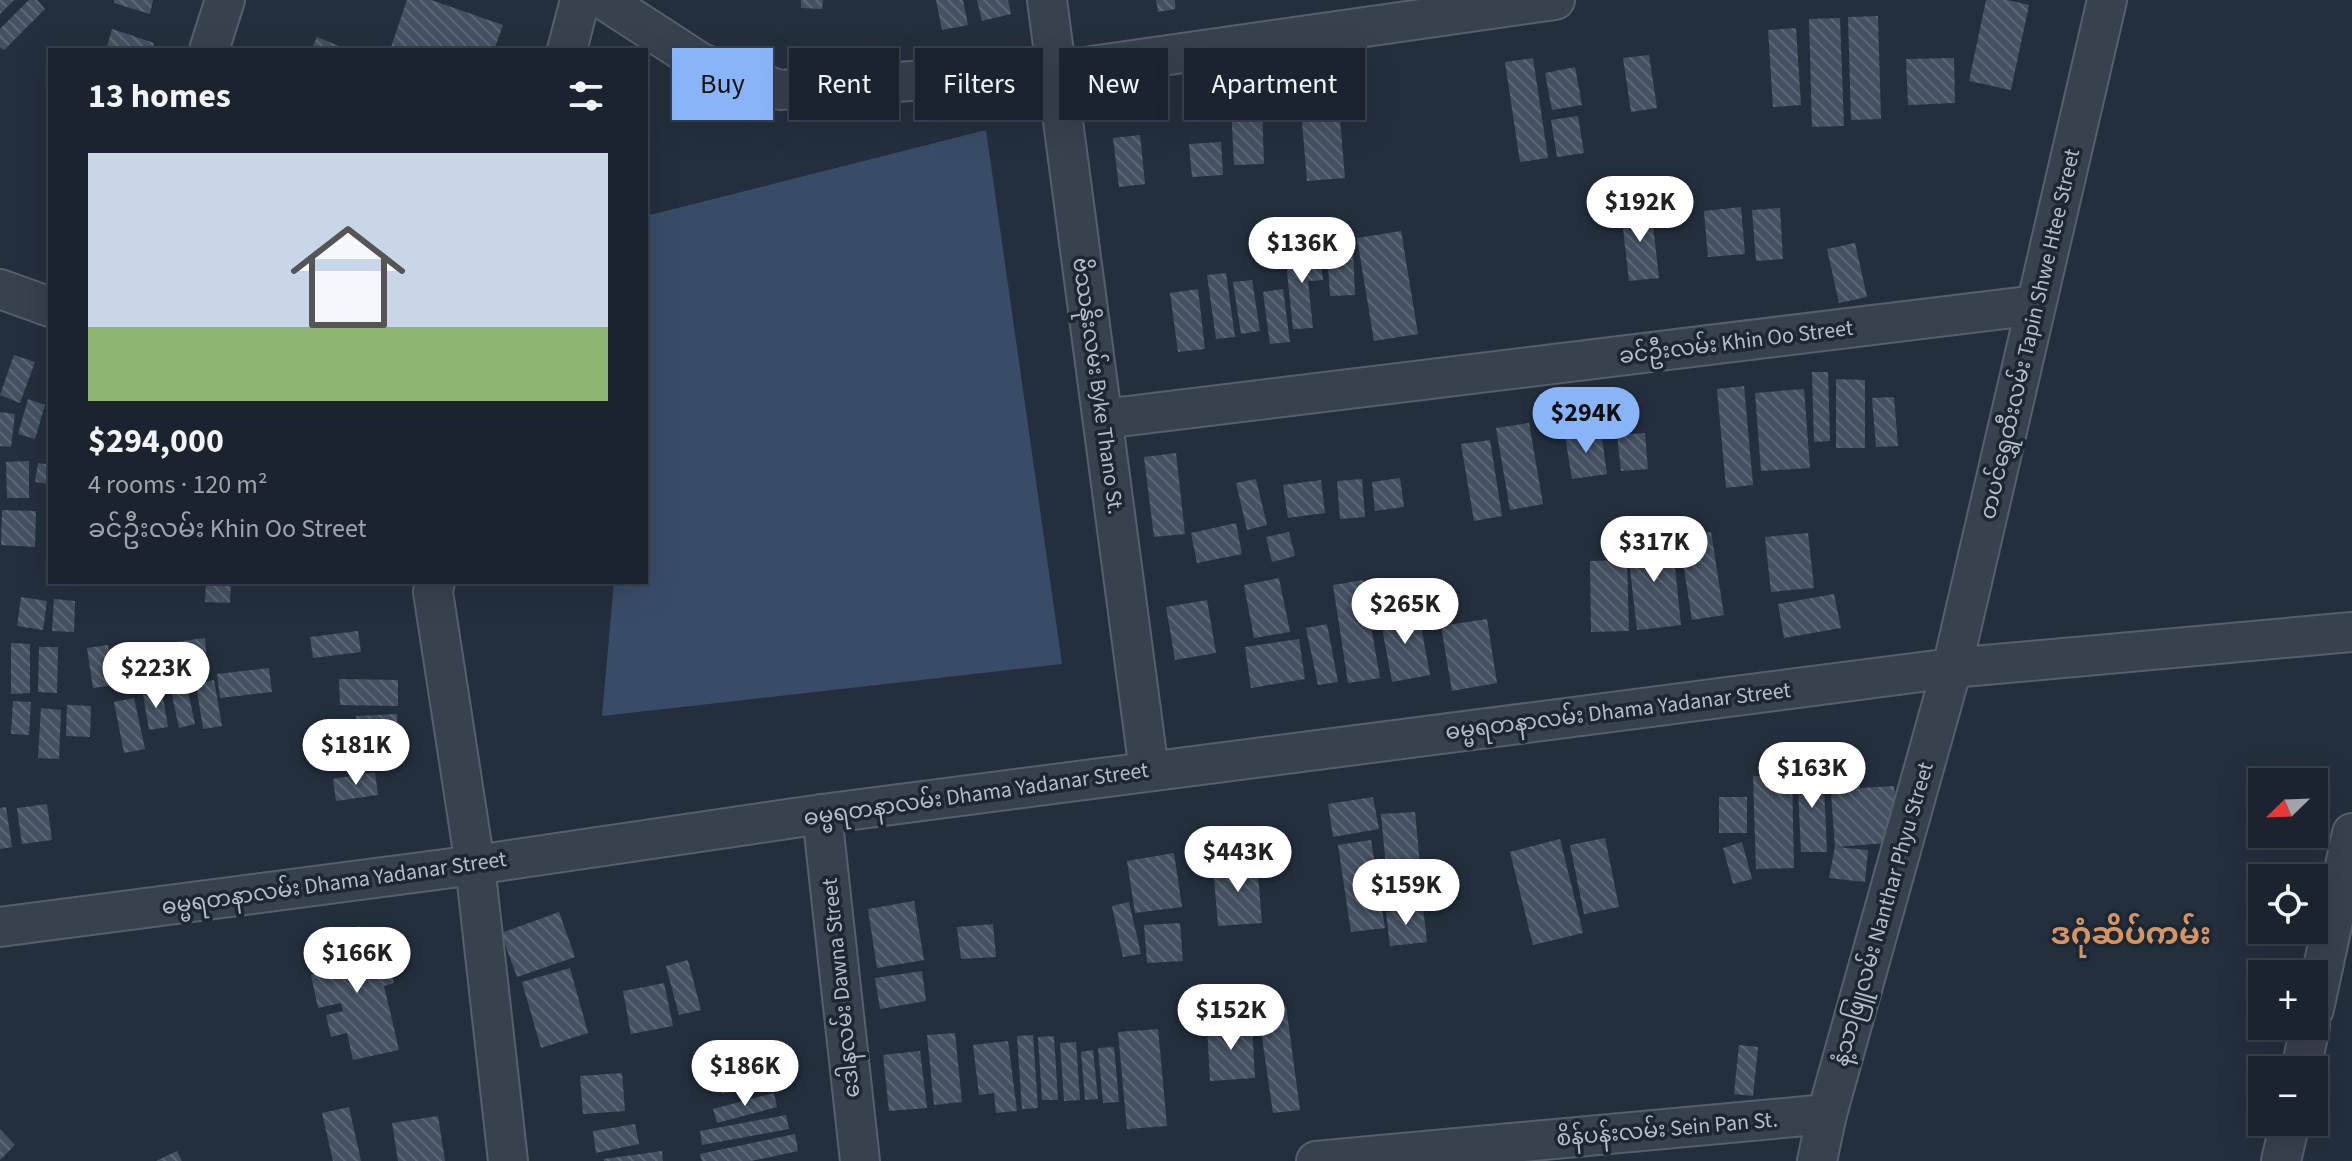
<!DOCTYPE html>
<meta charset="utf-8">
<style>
:root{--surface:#1b232e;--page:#242b36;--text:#f1f3f6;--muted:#a0a4aa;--line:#39404a;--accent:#8ab4f8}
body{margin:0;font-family:"Source Sans 3","Noto Sans Myanmar",sans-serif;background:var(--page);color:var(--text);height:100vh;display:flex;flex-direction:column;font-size:30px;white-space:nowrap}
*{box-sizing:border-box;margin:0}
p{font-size:26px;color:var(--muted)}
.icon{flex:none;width:44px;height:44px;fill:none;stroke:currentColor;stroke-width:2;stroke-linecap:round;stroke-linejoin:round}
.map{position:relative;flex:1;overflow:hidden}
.drawer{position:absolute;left:48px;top:48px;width:600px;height:536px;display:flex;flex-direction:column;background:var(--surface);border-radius:0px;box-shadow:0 8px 32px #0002,0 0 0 2px var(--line)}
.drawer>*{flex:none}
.banner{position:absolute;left:672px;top:48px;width:760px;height:72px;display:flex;gap:16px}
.needle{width:52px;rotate:247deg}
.buttons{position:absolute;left:2248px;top:768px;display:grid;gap:16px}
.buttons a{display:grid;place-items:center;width:80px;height:80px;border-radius:0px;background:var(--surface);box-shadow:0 8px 32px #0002,0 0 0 2px var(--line);font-size:40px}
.price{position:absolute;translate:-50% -68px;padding:0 18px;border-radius:28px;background:#fff;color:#222;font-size:26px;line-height:52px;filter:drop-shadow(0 2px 4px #0008)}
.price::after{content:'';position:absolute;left:50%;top:48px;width:24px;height:18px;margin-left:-12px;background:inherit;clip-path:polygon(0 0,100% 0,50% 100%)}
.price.selected{background:var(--accent);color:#111}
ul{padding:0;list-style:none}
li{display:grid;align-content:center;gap:16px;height:424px;padding:0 40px}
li+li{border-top:2px solid var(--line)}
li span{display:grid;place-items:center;height:248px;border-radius:0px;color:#555}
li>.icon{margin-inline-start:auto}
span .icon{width:144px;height:144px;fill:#fffc;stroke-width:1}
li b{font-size:34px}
h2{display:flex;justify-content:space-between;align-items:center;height:96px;padding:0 40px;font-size:34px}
.tag{padding:0 28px;border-radius:0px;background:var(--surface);box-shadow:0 8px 32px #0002,0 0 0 2px var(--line);font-size:28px;line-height:72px}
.tag.selected{background:var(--accent);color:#111}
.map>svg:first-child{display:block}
</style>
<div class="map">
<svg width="2352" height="1161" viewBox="0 0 2352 1161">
<defs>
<pattern id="building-back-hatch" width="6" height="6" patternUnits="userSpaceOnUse" patternTransform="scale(2)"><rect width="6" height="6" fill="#455162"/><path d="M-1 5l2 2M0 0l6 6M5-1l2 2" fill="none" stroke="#5d6877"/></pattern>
</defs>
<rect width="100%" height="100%" fill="#242f3e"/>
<path fill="#394c67" d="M986 130 1062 664 602 716 614 582H646V216Z"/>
<g fill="url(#building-back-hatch)">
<path d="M0 0H14L0 14Z"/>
<path d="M29 0H37L45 9 4 50 0 47V29Z"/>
<path d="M114 0H153L150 14 114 3Z"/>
<path d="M407 0H431L503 25 494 50H390Z"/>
<path d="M801 0H823L822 9 801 8Z"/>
<path d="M936 0H963L968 25 942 30Z"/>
<path d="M977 0H1008L1011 14 982 21Z"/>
<path d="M1156 0H1175V9L1158 12Z"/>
<path d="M1986 0H2007L2029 5 2011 90 1969 81Z"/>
<path d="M1878 16 1881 119 1851 120 1848 17Z"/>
<path d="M1840 18 1844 126 1812 127 1809 19Z"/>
<path d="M1796 28 1801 105 1773 107 1768 30Z"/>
<path d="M112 29 154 43 152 50H106Z"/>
<path d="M317 37 349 50H311Z"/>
<path d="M1649 55 1657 108 1631 112 1623 58Z"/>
<path d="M1533 58 1548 158 1520 162 1505 62Z"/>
<path d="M1954 58 1955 103 1908 105 1906 59Z"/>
<path d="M1575 67 1582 105 1552 110 1545 73Z"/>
<path d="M1231 107H1262L1264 164 1234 165Z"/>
<path d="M1578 116 1584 153 1557 157 1551 120Z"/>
<path d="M1340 119 1345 178 1307 181 1302 122Z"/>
<path d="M1140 135 1145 184 1119 187 1113 138Z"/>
<path d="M1221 142 1223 175 1192 177 1189 144Z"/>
<path d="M1741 207 1745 254 1708 257 1704 211Z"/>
<path d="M1651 208 1659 278 1629 281 1621 211Z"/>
<path d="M1780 208 1783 259 1756 261 1752 210Z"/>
<path d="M1401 231 1418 334 1374 341 1357 238Z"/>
<path d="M1855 243 1867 297 1839 303 1827 249Z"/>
<path d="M1353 249 1355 295 1330 296 1327 250Z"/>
<path d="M1320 250 1323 280 1308 281 1313 328 1293 329 1285 253Z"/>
<path d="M1226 273 1235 337 1216 339 1207 275Z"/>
<path d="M1252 280 1260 331 1241 334 1233 282Z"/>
<path d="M1198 289 1205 349 1178 352 1170 293Z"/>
<path d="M1283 289 1290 342 1270 344 1263 292Z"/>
<path d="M14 355 35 362 20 403 0 395Z"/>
<path d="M1812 372H1828L1830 441 1814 442Z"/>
<path d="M1836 379 1865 380V448H1836Z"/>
<path d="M1744 386 1753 485 1726 488 1717 389Z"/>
<path d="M1804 389 1810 468 1761 471 1755 393Z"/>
<path d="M1894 397 1898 446 1876 447 1872 398Z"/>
<path d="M28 399 45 405 35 439 18 434Z"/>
<path d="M0 412 15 414 11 447 0 446Z"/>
<path d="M1529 423 1543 504 1510 510 1496 428Z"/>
<path d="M1601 431 1607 474 1572 479 1565 436Z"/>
<path d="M1645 433 1648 469 1621 471 1617 435Z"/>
<path d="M1490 440 1502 516 1474 521 1461 444Z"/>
<path d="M1176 453 1185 534 1154 537 1144 457Z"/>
<path d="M29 461V498H7L6 462Z"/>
<path d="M38 463 50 465V484L35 482Z"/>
<path d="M1400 478 1404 507 1375 511 1372 482Z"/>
<path d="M1256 479 1267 525 1247 530 1236 483Z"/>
<path d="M1362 479 1365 517 1340 519 1337 481Z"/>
<path d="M1321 480 1325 513 1288 518 1283 485Z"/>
<path d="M2 510 36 511 35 547 1 545Z"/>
<path d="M1236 523 1242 554 1197 563 1191 533Z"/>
<path d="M1289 532 1295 556 1272 562 1266 537Z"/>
<path d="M1711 532 1724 615 1692 620 1679 537Z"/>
<path d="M1808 533 1814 588 1771 592 1765 537Z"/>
<path d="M1672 538 1681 625 1637 630 1627 543Z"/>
<path d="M1627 560 1629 631 1591 632 1590 561Z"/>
<path d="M1279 578 1290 632 1254 638 1244 585Z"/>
<path d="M1363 580 1380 678 1348 683 1333 585Z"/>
<path d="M206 582H231L230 603 205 602Z"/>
<path d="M1834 594 1841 628 1784 638 1778 604Z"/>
<path d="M21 597 47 601 43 630 17 626Z"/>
<path d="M54 599 75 601 74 632 52 631Z"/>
<path d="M1207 600 1216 653 1175 660 1166 607Z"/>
<path d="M1418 610 1430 675 1392 682 1380 617Z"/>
<path d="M1487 619 1497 683 1452 691 1441 626Z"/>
<path d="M1327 624 1338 682 1318 685 1306 628Z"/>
<path d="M358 631 361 652 313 658 310 637Z"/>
<path d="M205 638 207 664 172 669 168 643Z"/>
<path d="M1299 639 1305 679 1251 688 1245 647Z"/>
<path d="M11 643 30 644V693L11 694Z"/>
<path d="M108 645 114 685 93 688 87 648Z"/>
<path d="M160 645 161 668 132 670 130 647Z"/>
<path d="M39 647H58L57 693 38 692Z"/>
<path d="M269 668 272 692 220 698 217 674Z"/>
<path d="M339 679 398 680V706L340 705Z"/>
<path d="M214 680 222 726 203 729 196 684Z"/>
<path d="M186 683 195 724 179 728 170 686Z"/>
<path d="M162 691 168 727 149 730 143 694Z"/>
<path d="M134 698 145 749 124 753 114 702Z"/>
<path d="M13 701 31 702 29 735 11 734Z"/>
<path d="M67 705 91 706 90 737 66 736Z"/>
<path d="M41 708 61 710 59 759 38 758Z"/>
<path d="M397 714 398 744 358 745 356 716Z"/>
<path d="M1858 765 1860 788 1894 786 1899 842 1837 847 1868 850 1865 882 1829 878 1835 846 1829 767Z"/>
<path d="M1823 767 1827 852H1801L1797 768Z"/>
<path d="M375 772 378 795 336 801 333 779Z"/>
<path d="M1792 775 1794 868 1756 869 1753 776Z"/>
<path d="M1373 797 1379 829 1333 837 1328 804Z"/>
<rect x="1719" y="797" width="28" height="36"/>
<path d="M47 804 52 840 22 844 17 808Z"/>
<path d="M6 807 12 847 0 849V808Z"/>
<path d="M1415 812 1423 897 1389 900 1381 814Z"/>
<path d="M1605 838 1619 907 1584 914 1570 845Z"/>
<path d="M1560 839 1583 933 1533 945 1510 852Z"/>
<path d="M1371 840 1385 928 1351 932 1338 845Z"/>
<path d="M1742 842 1752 879 1733 884 1723 848Z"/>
<path d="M1174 853 1182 907 1135 913 1127 861Z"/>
<path d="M1257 862 1262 923 1218 926 1213 866Z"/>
<path d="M914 901 924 960 877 968 868 909Z"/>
<path d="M1129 902 1141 954 1123 957 1112 906Z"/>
<path d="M1423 908 1427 942 1390 946 1386 912Z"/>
<path d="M559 912 575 957 517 977 501 933Z"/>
<path d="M1180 923 1183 961 1147 963 1144 925Z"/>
<path d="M993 924 996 957 961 959 957 927Z"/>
<path d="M360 926 367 958 387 954 394 983 384 986 399 1050 353 1060 347 1033 331 1037 326 1015 343 1011 341 1003 318 1008 311 975 324 971 320 955 335 951 331 932Z"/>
<path d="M688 960 701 1010 679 1015 666 966Z"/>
<path d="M570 968 588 1033 541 1048 522 982Z"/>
<path d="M922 971 926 1001 880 1009 875 978Z"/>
<path d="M664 983 673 1026 631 1034 623 991Z"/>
<path d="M1286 1006 1300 1110 1273 1113 1258 1010Z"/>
<path d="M1252 1024 1255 1078 1210 1081 1207 1026Z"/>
<path d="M1158 1029 1167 1126 1127 1129 1118 1032Z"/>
<path d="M955 1033 962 1102 934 1105 927 1035Z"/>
<path d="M1033 1035 1038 1108 1022 1109 1017 1036Z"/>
<path d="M1054 1036 1058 1100H1042L1038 1037Z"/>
<path d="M1008 1041 1017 1111 996 1113 994 1093 979 1095 973 1045Z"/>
<path d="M751 1042 761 1084 722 1094 712 1051Z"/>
<path d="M1076 1042 1080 1100 1064 1101 1060 1043Z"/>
<path d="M1739 1045 1758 1047 1753 1096 1734 1094Z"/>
<path d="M1114 1047 1119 1102 1103 1103 1098 1048Z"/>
<path d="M1093 1050 1098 1099 1085 1100 1081 1052Z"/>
<path d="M920 1051 927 1108 889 1111 883 1055Z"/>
<path d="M622 1073 625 1111 583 1114 580 1076Z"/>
<path d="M774 1093 777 1107 717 1123 713 1109Z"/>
<path d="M349 1107 361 1161H333L322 1113Z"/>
<path d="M786 1115 789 1129 702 1145 700 1131Z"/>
<path d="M438 1116 445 1161H398L392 1123Z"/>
<path d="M635 1124 639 1144 596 1153 593 1131Z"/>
<path d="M0 1129 15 1145 0 1160Z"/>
<path d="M795 1134 798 1151 751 1161H702L700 1154Z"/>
<path d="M177 1151 182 1161H156Z"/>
<path d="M662 1151 663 1161H604V1159Z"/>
</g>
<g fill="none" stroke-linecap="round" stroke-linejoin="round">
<defs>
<g id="street">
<path d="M604 0 701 63 780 90 1056 71 1555 0"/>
<path d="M1047 0 1149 771"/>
<path d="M209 50 225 0"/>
<path d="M567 50 580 0"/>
<path d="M0 289 50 307"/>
<path d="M1103 419 2036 305"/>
<path d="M435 582 433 592 475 865 508 1161"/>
<path d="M822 814 860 1161"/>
<path d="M0 927 475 865 822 814 1952 668 2352 632"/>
<path d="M2314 1009 2352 833"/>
<path d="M2301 1070 2310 1026"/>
<path d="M1316 1161 1827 1114"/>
<path d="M1817 1161 1827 1114 1952 668 2107 0"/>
<path d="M2281 1161 2290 1122"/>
</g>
</defs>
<use href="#street" stroke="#565f6c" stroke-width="42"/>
<use href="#street" stroke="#38414e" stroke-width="38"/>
</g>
<g text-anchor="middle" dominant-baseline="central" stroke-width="7" stroke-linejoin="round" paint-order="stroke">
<g font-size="22" fill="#b4bcc9" stroke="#1d2633">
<text transform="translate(2030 334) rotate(-77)">တပင်ရွှေထီးလမ်း Tapin Shwe Htee Street</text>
<text transform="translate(1736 342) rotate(-7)">ခင်ဦးလမ်း Khin Oo Street</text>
<text transform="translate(1098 386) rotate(82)">ဗိဿနိုးလမ်း Byke Thano St.</text>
<text transform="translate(1618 711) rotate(-7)">ဓမ္မရတနာလမ်း Dhama Yadanar Street</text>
<text transform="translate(976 794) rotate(-8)">ဓမ္မရတနာလမ်း Dhama Yadanar Street</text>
<text transform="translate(334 883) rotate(-8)">ဓမ္မရတနာလမ်း Dhama Yadanar Street</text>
<text transform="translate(1883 914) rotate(-74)">နံ့သာဖြူလမ်း Nanthar Phyu Street</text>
<text transform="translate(841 988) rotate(-96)">ဒေါနလမ်း Dawna Street</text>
<text transform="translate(1667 1129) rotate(-5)">စိန်ပန်းလမ်း Sein Pan St.</text>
</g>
<g font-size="30" font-weight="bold" fill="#d59563" stroke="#1d2633">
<text x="2131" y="934">ဒဂုံဆိပ်ကမ်း</text>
</g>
</g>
</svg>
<div class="buttons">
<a><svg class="needle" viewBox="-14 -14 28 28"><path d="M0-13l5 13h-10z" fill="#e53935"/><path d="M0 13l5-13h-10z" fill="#a0a4aa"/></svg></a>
<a><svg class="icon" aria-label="locate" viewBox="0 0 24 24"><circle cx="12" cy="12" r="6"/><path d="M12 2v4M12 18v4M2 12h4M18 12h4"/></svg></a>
<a>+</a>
<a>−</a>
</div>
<b class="price" style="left:1640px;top:244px">$192K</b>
<b class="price" style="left:1302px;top:285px">$136K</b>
<b class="price selected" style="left:1586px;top:455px">$294K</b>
<b class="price" style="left:1654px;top:584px">$317K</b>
<b class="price" style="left:1405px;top:646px">$265K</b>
<b class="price" style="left:156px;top:710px">$223K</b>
<b class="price" style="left:356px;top:787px">$181K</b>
<b class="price" style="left:1812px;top:810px">$163K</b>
<b class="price" style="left:1238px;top:894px">$443K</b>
<b class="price" style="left:1406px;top:927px">$159K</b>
<b class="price" style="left:357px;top:995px">$166K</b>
<b class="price" style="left:1231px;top:1052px">$152K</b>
<b class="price" style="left:745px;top:1108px">$186K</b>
<div class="banner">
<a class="tag selected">Buy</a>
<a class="tag">Rent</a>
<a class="tag">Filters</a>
<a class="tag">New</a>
<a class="tag">Apartment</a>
</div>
<section class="drawer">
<h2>13 homes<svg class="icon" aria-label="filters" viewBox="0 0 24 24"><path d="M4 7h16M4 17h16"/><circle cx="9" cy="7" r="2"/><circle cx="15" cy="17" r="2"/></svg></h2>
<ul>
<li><span style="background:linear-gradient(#c9d6e8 70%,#8fb573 0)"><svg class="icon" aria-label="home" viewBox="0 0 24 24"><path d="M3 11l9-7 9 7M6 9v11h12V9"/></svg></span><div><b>$294,000</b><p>4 rooms · 120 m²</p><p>ခင်ဦးလမ်း Khin Oo Street</p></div></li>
</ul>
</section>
</div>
